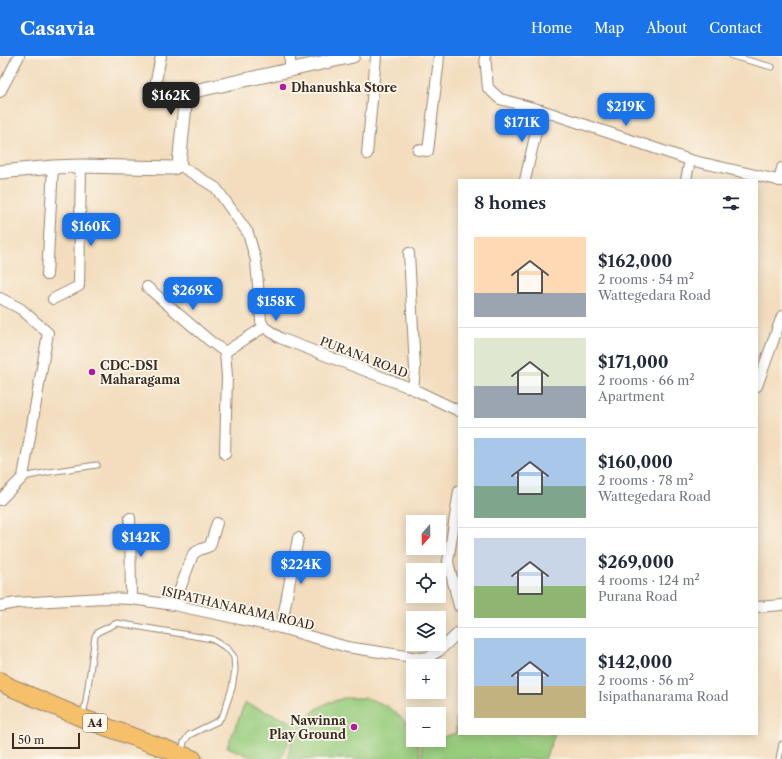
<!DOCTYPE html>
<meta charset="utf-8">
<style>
:root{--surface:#fff;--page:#f6f6f7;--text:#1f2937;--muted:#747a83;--line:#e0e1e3;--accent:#1a73e8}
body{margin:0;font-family:"Libre Caslon Text",serif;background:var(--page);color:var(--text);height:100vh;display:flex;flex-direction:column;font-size:15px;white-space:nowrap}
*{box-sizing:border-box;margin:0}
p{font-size:13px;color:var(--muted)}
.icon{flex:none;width:22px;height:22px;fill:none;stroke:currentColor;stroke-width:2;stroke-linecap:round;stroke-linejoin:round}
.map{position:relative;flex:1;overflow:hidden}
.side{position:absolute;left:458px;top:123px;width:300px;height:556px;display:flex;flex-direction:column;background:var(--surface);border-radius:0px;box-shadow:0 2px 10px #0003}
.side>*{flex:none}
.needle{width:26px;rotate:200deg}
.fabs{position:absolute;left:406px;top:459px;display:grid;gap:8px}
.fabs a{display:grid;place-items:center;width:40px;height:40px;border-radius:0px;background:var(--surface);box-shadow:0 2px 10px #0003;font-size:20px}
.scale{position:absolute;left:12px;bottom:10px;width:68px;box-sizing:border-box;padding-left:4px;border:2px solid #3b2a1e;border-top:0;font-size:11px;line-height:14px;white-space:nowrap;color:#3b2a1e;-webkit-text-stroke:3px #fbf7ec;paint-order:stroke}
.price{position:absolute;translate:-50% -34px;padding:0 9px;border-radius:8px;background:var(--accent);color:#fff;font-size:13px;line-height:26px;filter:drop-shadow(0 1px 2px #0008)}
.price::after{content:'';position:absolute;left:50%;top:24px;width:12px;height:9px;margin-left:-6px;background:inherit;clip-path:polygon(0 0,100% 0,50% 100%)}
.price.active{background:#222;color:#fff}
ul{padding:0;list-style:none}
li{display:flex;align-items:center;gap:12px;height:100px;padding:0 16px}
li+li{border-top:1px solid var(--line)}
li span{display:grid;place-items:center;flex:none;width:112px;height:80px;border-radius:0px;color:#555}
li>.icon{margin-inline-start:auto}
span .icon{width:48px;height:48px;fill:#fffc;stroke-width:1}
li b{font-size:17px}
h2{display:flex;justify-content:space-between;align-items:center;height:48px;padding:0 16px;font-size:17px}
header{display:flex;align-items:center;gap:24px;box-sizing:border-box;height:56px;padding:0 20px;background:var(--accent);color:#fff}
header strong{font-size:19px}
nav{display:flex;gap:22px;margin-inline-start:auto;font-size:14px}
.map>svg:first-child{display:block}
</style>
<header>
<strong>Casavia</strong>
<nav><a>Home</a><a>Map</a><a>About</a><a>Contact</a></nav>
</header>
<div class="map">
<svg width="782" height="703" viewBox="0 0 782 703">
<rect width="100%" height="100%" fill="#fbf7ec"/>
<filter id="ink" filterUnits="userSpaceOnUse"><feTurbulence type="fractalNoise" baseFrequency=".025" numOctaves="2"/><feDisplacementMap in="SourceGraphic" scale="8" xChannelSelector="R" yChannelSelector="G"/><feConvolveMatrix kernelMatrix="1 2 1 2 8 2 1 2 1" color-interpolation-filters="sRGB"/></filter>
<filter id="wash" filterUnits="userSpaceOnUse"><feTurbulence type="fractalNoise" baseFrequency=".012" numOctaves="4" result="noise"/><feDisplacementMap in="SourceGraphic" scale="16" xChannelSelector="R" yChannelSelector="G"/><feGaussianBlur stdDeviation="0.9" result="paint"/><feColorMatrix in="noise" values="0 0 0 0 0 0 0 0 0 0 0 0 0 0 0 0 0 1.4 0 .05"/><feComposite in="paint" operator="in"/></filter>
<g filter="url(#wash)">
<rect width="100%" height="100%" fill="#f3ddbe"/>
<g fill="#98cc7d" stroke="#6a7b4e">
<path d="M344 642H367L387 650 404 664 413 677V684H417L421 703H288C289 681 304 660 323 649 329 646 338 644 344 642Z"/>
<path d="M245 647 296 668 281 703H256L227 691Z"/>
<path d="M459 661V678H555L545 703H423L420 684H439V682L456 677V662Z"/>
</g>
</g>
<g filter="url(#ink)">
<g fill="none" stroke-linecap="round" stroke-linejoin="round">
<defs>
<g id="service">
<path d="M732 0 772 11"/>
<path d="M23 421 49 416 97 409"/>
<path d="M83 659 86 645 95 580 98 576 117 567 212 583 228 593 234 601 235 614 232 632 223 659 218 665 189 679 184 686 182 696"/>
<path d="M779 703 782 688"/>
</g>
<g id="minor">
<path d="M161 0 156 25 157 30 184 36H190"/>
<path d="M290 0V14"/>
<path d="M485 0 488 32 500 43 541 54 690 104 782 125"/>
<path d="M0 36 19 0"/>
<path d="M418 94 428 95 438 11 439 0"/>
<path d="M367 98 376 0"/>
<path d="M179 109 216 132 248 177 256 205 261 265 264 271 280 282 413 333 459 355"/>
<path d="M525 124 541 54"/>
<path d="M686 124 690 104"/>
<path d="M779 125 782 112"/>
<path d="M409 197 415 313 413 333"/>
<path d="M47 219 53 111"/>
<path d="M147 231 210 285 225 296"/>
<path d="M0 242 21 253 48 277 23 421 0 444"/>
<path d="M53 243 79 230 81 110"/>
<path d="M757 330 782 260"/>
<path d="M225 398 227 320 225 296 264 271"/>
<path d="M459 435 448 506 459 550"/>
<path d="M130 462 131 543"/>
<path d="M174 549 193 498 199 494 210 490 217 467"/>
<path d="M0 550 16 547 104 542 131 543 174 549 281 572 347 591 419 602 429 601 439 595 459 576"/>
<path d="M757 551 782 549"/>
<path d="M281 572 298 482"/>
</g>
<path id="tertiary" d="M0 116 53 111 81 110 174 112 179 109 185 49 190 36 353 0"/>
<path id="trunk" d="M0 625 10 631 82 662 193 703"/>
</defs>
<use href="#service" stroke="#97846e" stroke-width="7"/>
<use href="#minor" stroke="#97846e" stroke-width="12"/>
<use href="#tertiary" stroke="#97846e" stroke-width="15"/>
<use href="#trunk" stroke="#97846e" stroke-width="19"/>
<use href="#service" stroke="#fff" stroke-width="5"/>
<use href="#minor" stroke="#fff" stroke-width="10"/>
<use href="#tertiary" stroke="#fff" stroke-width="13"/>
<use href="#trunk" stroke="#f6c06b" stroke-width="17"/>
</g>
</g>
<g fill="#b5179e" stroke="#fbf7ec" stroke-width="1.5">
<circle cx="283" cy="31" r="4"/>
<circle cx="92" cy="316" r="4"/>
<circle cx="354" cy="671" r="4"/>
</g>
<g text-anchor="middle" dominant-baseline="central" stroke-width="3.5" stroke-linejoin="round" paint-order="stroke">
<rect fill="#fbf7ec" stroke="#75685c" stroke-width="1" x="83" y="658" width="24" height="18" rx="3"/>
<g font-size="11" font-weight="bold" fill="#3b2a1e">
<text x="95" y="667">A4</text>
</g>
<g font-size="12" font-weight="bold" fill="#3b2a1e" stroke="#fbf7ec" text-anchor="start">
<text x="291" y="31">Dhanushka Store</text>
<text x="100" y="309">CDC-DSI<tspan x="100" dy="14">Maharagama</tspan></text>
<text x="346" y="664" text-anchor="end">Nawinna<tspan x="346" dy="14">Play Ground</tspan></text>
</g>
<g font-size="12" fill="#3b2a1e" stroke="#fbf7ec">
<text transform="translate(364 301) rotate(21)">PURANA ROAD</text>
<text transform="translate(238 552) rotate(13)">ISIPATHANARAMA ROAD</text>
</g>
</g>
</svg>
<div class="fabs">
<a><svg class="needle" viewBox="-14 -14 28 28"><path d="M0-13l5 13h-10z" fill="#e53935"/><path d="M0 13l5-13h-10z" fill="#747a83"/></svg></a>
<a><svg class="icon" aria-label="locate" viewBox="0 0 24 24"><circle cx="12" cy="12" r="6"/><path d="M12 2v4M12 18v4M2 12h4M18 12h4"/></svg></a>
<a><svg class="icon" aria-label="layers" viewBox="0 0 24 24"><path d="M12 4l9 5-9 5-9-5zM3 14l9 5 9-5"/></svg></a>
<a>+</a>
<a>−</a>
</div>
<div class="scale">50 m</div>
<b class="price active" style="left:171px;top:60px">$162K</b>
<b class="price" style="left:626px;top:71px">$219K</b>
<b class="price" style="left:522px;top:87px">$171K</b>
<b class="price" style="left:91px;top:191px">$160K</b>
<b class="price" style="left:193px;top:255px">$269K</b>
<b class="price" style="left:276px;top:266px">$158K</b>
<b class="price" style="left:141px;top:502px">$142K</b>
<b class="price" style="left:301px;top:529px">$224K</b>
<section class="side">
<h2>8 homes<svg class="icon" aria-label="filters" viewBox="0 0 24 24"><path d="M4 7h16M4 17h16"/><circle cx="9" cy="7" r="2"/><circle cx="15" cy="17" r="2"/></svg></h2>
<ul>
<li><span style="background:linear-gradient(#ffd9b3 70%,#9aa5b1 0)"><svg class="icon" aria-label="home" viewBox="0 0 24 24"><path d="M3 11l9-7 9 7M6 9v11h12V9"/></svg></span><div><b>$162,000</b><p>2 rooms · 54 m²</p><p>Wattegedara Road</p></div></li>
<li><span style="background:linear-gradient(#dfe7d0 60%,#9aa5b1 0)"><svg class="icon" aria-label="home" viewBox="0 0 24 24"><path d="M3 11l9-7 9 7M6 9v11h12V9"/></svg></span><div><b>$171,000</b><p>2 rooms · 66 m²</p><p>Apartment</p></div></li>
<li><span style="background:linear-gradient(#a9c7e8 60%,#7fa58c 0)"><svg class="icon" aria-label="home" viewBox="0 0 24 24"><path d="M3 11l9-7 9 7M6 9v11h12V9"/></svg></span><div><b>$160,000</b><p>2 rooms · 78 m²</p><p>Wattegedara Road</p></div></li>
<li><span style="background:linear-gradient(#c9d6e8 60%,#8fb573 0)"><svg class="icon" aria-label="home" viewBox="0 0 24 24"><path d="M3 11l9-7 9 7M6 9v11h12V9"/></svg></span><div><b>$269,000</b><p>4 rooms · 124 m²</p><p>Purana Road</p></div></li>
<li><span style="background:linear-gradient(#a9c7e8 60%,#c2b280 0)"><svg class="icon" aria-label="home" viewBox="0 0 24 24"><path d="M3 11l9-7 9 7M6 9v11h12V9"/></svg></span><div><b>$142,000</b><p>2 rooms · 56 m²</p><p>Isipathanarama Road</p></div></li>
</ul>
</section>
</div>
